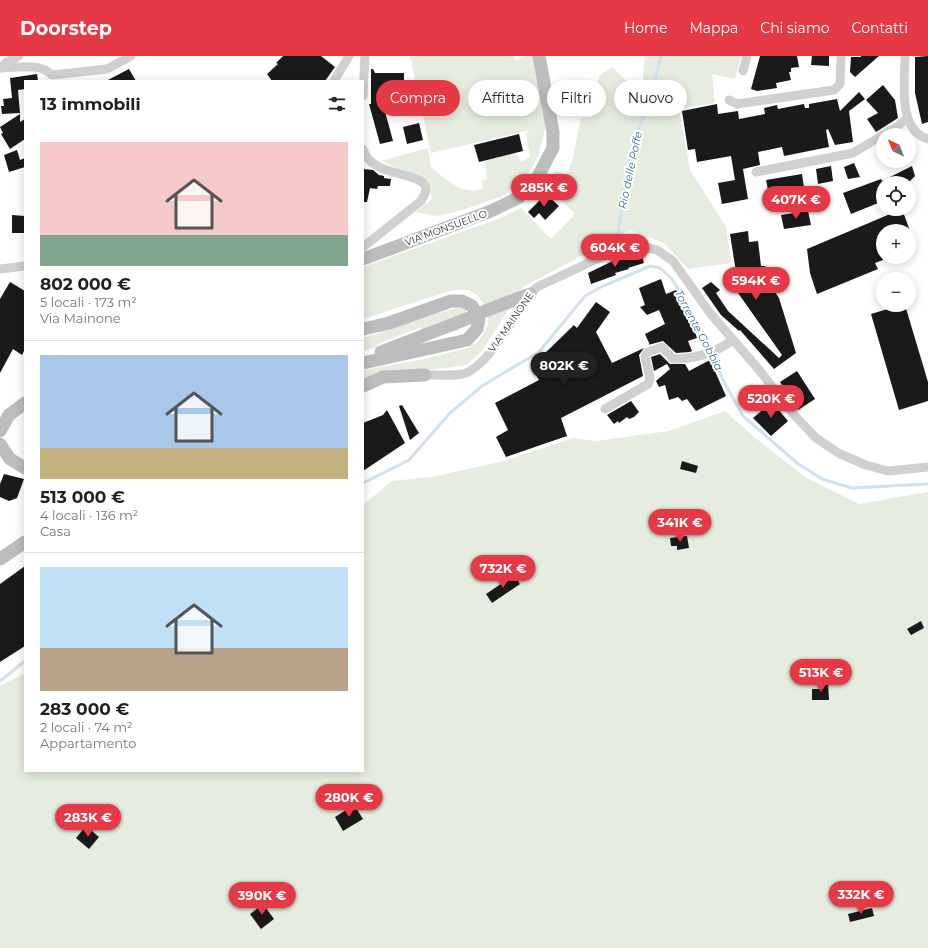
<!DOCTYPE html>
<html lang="it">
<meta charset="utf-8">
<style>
:root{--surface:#fff;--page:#f2f2f2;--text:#202124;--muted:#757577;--line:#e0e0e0;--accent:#e63946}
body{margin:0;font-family:Montserrat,sans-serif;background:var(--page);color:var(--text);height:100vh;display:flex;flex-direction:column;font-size:15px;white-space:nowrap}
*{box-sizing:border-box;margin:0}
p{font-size:13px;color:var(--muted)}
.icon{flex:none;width:22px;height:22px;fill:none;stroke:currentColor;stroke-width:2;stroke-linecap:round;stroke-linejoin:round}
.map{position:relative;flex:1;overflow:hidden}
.details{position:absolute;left:24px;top:24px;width:340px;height:692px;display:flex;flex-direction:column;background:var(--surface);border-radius:0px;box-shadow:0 2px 10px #0003}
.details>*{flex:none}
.guide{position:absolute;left:376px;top:24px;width:380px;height:36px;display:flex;gap:8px}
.needle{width:26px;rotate:317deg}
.tools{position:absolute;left:876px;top:72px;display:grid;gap:8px}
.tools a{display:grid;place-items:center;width:40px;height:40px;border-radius:50%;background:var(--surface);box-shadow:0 2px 10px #0003;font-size:20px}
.price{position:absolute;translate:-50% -34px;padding:0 9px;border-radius:14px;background:var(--accent);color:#fff;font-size:13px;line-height:26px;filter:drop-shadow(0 1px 2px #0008)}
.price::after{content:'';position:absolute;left:50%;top:24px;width:12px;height:9px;margin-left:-6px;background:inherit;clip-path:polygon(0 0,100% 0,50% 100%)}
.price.active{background:#222;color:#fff}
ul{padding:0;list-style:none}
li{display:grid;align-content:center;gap:8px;height:212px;padding:0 16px}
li+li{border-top:1px solid var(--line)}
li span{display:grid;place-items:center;height:124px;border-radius:0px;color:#555}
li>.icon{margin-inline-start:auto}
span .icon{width:72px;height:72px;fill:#fffc;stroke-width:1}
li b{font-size:17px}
h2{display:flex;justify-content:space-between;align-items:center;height:48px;padding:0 16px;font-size:17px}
.pill{padding:0 14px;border-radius:18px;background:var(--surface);box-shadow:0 2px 10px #0003;font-size:14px;line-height:36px}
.pill.active{background:var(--accent);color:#fff}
header{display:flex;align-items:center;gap:24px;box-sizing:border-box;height:56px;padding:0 20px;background:var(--accent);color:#fff}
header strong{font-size:19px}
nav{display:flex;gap:22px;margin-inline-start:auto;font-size:14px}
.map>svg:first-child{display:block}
</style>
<header>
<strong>Doorstep</strong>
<nav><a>Home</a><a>Mappa</a><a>Chi siamo</a><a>Contatti</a></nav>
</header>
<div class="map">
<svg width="928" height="892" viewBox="0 0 928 892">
<rect width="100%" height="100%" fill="#fff"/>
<g fill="#e6ecdf">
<path d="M410 0H514L515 4 526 0H534L546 70 538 100 527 120 505 139 460 155 437 160 416 156 432 143 429 131 414 119 381 105 428 92 431 111C444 122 465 142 483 132L482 125 487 123 485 104 516 97 521 106 530 101 526 78 530 74 431 97Z"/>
<path d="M645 0H741L735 23 712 18 715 47 679 53 690 114 726 171 731 207 688 213 664 187 630 174 523 231 482 295 467 309 437 313 381 317 363 322V314L425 303 467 292 478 286 488 269 487 252 478 240 469 234H452L363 263V211L498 163 521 152 551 183 575 158 546 128 556 115 566 119 572 106 581 62 592 61 599 20 612 11 628 26 642 30Z"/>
<path d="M459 251 466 255 467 266 459 274 428 281 421 271 378 288 375 292 363 295V282L397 271 438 255 439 257Z"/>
<path d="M725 355 754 381 805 421 859 448 928 436V892H0V630L25 617V715H363V449L392 425 432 421 504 405 573 382 596 385 669 375Z"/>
</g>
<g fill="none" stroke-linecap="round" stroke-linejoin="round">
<g stroke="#cfe2ee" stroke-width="3">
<path d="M618 182 624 134 637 76 648 51 661 0"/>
<path d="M363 427 409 404 450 357 482 330 539 296 585 240 601 231 650 210 660 212 671 222 683 240 699 269 724 326 743 360 797 407 822 423 852 432 928 428"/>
<path d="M0 625 25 605"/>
</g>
</g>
<g fill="#1a1a1a">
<path d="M283 0H321L335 11 325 25H272L267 18 278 8 276 7Z"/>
<path d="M760 0H797L799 11 791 12V16H789L791 24 776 27 777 32 757 35 751 33Z"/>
<path d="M812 0H829V10L811 9Z"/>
<path d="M861 0H879L855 21 850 16 851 1H861Z"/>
<path d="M928 0V66L922 68 915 37V1Z"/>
<path d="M129 13 136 25H106Z"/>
<path d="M371 13H373L375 17H404V42L414 40 417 52 402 56 396 33H379L393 85 380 88 369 48H371Z"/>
<path d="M37 18 38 25H25V33L18 34 20 57 2 58 1 50H4L3 43 12 42 10 22Z"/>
<path d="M883 29 895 44 898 62 876 76 867 63 878 57 866 44Z"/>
<path d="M859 36 865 43 849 55 853 86 835 89 828 73 826 74 829 91 784 100 782 91 758 96 760 109 743 113 748 143 722 148 718 127 735 124 731 100 697 106 695 93 688 94 682 55 717 48 718 58 738 55 739 63 765 58 764 52 777 49 778 53 804 48 805 52H809V48L837 43 840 55Z"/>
<path d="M20 58V66L25 63V83L10 93 1 78 3 77 0 71Z"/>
<path d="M419 67 423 84 407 88 403 71Z"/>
<path d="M519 78 523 95 479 106 474 89Z"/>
<path d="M17 94 20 104 25 102V111L9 116 4 99Z"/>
<path d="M854 107 860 121 848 123 844 111Z"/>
<path d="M831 110 833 125 818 128 816 113Z"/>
<path d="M912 110 915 120 908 127H883V145L851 158 843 137 881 123 882 125Z"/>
<path d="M363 113 373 114 379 119 384 120V122L391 123 390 130H378L377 133 370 132 367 146H363Z"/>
<path d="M802 118 805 138 770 144 766 124Z"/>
<path d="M546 138 559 150 545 164 539 157 534 162 528 156Z"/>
<path d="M902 153 910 175H883V204L875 207 878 213 817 238 810 217 807 193Z"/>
<path d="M808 155 811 169 784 173 781 159Z"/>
<path d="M12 159 25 160V177H12Z"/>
<path d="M748 175 749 186 758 185 761 210H765L769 215 763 219 779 242 796 297 774 313 740 274 739 275 721 259 702 232 711 226 720 234 716 237 728 255 779 302 782 299 738 237 741 220 739 221 736 216 730 178Z"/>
<path d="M623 200H642L644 207 628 212 629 213 615 217 616 219 591 228 588 217Z"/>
<path d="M661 223 666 238 676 234 689 258 697 282 688 285 692 295 690 296 676 297 663 285 648 289H650L645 278 665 268 659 254 647 259 640 251 645 249 639 232Z"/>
<path d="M10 226 25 235V293L22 299 13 293 0 317V243Z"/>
<path d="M596 246 610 256 596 276 612 307 644 292 639 299 643 320 561 362 567 380 506 401 496 381 508 374 495 347 539 324 534 315 546 309 540 302 574 269 577 272Z"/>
<path d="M901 249H905L928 326V345L899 354 871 258Z"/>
<path d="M660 298 670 308H685L689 315 710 304 726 340 696 355 687 343 682 345 678 341 669 344 665 329 659 331 656 325 670 313 667 308 654 315 651 301Z"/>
<path d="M797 315 815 343 798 354 780 326Z"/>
<path d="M631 345 639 356 634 361 629 363 627 361 619 367 618 365 614 368 607 359Z"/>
<path d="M772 346 788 365 771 380 753 362Z"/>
<path d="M402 349 419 377 410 384 399 350Z"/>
<path d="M387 354 405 387 363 415V367L383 359Z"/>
<path d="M682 405 698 410 696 417 680 413Z"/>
<path d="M4 418 24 423 17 442 9 445 0 441V428Z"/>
<path d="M687 480 689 492 677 494V490H671L670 482Z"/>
<path d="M25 510V590L0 606V528Z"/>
<path d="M514 519 520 528 492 547 486 538Z"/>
<path d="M921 565 924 572 911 579 907 573Z"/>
<path d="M828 626 829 644H812V633H821V627Z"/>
<path d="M354 749 363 763 343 775 335 761Z"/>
<path d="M86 770 99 781 89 793 76 782Z"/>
<path d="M263 848 274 863 261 873 250 858Z"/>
<path d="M872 852 874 860 850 866 848 858Z"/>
</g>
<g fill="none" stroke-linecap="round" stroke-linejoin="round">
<g stroke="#d0d0d0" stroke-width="9">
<path d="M905 0C905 25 897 74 928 83"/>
<path d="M0 12C17 12 40 6 52 19L107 13 131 0"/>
<path d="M0 12 7 6 19 0"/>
<path d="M743 15 747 0"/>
<path d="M334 25 349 0"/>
<path d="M363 40 365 0"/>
<path d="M729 44 737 48 834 34 840 28 841 0"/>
<path d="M883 79 898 70 907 62"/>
<path d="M363 93C370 121 418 115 425 130 428 136 423 140 421 145L363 191"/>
<path d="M756 116 853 97 883 79"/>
<path d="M0 213 25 210"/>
<path d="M425 319C437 319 451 320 463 318 488 311 515 259 530 238L537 231 625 190 635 189 657 194 673 205 710 257 760 315 795 360 816 382 840 398 866 409 888 415 928 411"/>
<path d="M605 353 648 328 650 323 645 300 648 296 662 291 673 303C694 303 715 297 733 284"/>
</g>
<g stroke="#bdbdbd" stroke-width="13">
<path d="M363 203 491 155 518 142 536 124 553 92V76L539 0"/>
<path d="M485 255 530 238"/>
<path d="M363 273 389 267 451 245H462L472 250 479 262 477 273 467 284 363 307"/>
<path d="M381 296 469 262"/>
<path d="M363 330 383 321 425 319"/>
<path d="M0 375 9 359 25 347"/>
<path d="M0 388 10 403 25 412"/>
<path d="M0 503 25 486"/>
</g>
</g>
<g text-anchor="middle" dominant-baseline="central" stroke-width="4" stroke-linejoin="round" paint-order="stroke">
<g font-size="10" fill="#333" stroke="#fff">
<text transform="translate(446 172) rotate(-20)">VIA MONSUELLO</text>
<text transform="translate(511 266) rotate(-55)">VIA MAINONE</text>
</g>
<g font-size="11" font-style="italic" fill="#3f7597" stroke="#fff">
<text transform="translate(630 114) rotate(-78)">Rio delle Poffe</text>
<text transform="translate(699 274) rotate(62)">Torrente Gobbia</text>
</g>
</g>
</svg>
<div class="tools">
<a><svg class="needle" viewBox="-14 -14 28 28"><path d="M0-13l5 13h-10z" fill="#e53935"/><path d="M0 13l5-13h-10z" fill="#757577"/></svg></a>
<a><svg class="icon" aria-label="locate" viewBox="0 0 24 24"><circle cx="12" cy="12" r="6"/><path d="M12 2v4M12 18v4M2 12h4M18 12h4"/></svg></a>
<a>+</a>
<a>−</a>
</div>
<b class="price" style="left:544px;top:152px">285K €</b>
<b class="price" style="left:796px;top:164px">407K €</b>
<b class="price" style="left:615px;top:212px">604K €</b>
<b class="price" style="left:756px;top:245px">594K €</b>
<b class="price active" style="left:564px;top:330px">802K €</b>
<b class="price" style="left:771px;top:363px">520K €</b>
<b class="price" style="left:680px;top:487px">341K €</b>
<b class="price" style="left:503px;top:533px">732K €</b>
<b class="price" style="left:821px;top:637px">513K €</b>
<b class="price" style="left:349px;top:762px">280K €</b>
<b class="price" style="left:88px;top:782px">283K €</b>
<b class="price" style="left:861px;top:859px">332K €</b>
<b class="price" style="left:262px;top:860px">390K €</b>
<div class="guide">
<a class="pill active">Compra</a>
<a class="pill">Affitta</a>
<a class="pill">Filtri</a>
<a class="pill">Nuovo</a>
</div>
<section class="details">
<h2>13 immobili<svg class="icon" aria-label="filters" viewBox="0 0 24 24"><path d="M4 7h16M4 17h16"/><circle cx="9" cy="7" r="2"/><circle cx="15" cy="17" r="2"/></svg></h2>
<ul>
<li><span style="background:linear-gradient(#f6c9c9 75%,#7fa58c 0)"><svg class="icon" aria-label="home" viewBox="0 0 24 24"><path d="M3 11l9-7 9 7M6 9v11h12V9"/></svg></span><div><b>802 000 €</b><p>5 locali · 173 m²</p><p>Via Mainone</p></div></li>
<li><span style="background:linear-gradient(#a9c7e8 75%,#c2b280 0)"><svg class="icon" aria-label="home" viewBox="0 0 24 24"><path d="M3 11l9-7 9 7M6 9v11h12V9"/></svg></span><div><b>513 000 €</b><p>4 locali · 136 m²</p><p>Casa</p></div></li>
<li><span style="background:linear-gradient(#bfe0f5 65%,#b9a48a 0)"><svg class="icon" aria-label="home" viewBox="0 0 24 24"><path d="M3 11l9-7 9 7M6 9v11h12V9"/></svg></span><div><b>283 000 €</b><p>2 locali · 74 m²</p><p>Appartamento</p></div></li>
</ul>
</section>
</div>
